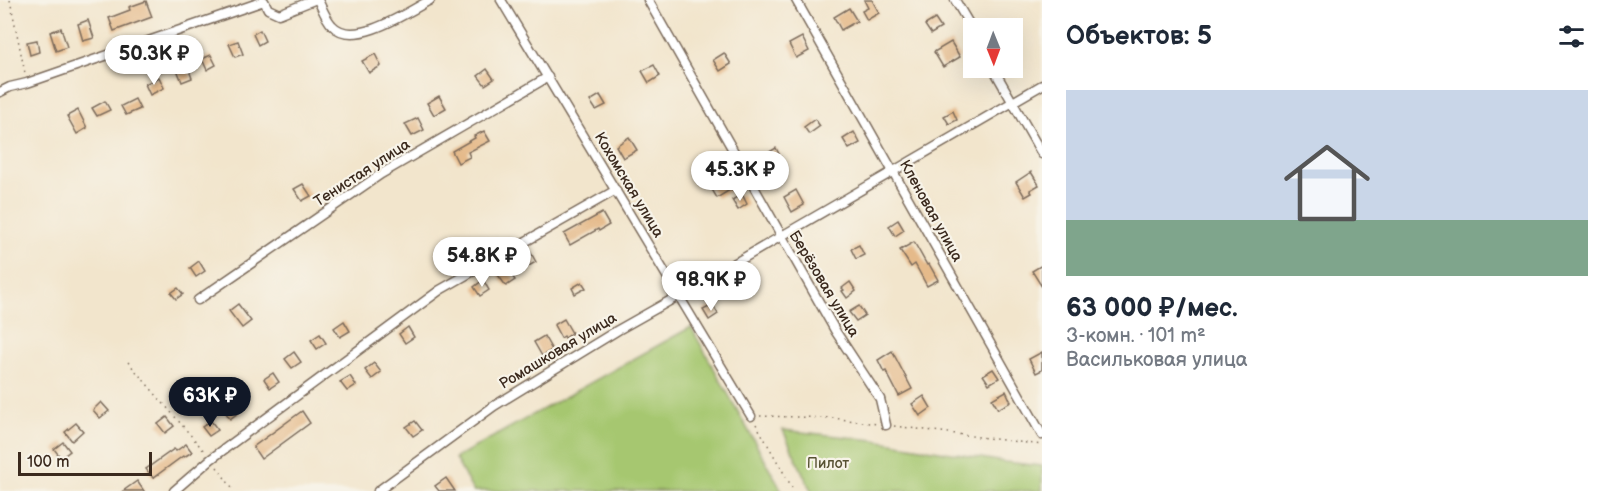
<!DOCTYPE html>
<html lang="ru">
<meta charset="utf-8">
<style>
:root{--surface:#fff;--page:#f2f2f3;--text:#1f2937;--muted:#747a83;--accent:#111827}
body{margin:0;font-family:"Balsamiq Sans",sans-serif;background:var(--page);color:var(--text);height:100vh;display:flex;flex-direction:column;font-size:22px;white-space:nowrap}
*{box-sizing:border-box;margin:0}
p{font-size:20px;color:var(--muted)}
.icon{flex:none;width:33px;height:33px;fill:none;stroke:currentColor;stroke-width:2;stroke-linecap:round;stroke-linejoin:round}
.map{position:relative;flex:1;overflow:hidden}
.drawer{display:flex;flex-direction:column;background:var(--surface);width:570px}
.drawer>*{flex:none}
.needle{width:39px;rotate:179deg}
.buttons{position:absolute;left:963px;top:18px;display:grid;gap:12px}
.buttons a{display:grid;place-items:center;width:60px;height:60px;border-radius:0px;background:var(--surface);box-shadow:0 6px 24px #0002;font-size:30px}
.scale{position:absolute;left:18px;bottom:15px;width:134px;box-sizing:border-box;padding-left:6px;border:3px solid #3b2a1e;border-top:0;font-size:16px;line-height:21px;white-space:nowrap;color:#3b2a1e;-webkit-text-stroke:4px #f7f3e8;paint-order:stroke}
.price{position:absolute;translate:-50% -51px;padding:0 14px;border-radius:21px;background:#fff;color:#222;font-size:20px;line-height:39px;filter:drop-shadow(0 2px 3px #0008)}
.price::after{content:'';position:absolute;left:50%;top:36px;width:18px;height:14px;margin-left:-9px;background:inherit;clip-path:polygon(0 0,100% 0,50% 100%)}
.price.selected{background:var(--accent);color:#fff}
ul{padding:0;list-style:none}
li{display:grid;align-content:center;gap:12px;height:318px;padding:0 24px}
li span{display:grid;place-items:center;height:186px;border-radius:0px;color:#555}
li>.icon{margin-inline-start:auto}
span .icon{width:108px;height:108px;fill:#fffc;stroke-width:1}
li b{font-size:26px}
h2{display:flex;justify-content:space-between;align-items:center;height:72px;padding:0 24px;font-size:26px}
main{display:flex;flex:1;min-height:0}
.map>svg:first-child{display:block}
</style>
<main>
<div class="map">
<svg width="1042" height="491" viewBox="0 0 1042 491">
<rect width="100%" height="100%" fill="#f7f3e8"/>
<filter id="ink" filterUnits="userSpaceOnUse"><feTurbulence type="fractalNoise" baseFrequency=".0167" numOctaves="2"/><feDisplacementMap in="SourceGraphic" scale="12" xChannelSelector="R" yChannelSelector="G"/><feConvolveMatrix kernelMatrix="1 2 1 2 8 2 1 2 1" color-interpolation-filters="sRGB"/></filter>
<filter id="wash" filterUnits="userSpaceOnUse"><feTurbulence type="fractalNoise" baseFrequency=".008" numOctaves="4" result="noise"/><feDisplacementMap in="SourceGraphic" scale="24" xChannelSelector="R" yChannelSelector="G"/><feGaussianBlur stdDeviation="1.35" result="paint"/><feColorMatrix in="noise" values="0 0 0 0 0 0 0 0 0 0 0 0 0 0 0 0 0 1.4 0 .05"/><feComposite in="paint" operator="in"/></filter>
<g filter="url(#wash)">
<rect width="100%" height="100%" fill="#f2e5cc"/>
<g fill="#a6c770" stroke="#707847" stroke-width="1.5">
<path d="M691 327 782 491H473L455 458Z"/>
<path d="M783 430 874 440 1004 462 1042 466V491H811Z"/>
</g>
<g id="blocks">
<g fill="#e5ba8a">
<path d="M864 0H872L879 13 867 20 862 11 868 8Z"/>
<path d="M146 1 152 17 114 31 109 18 130 10 129 7Z"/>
<path d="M849 8 857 21 841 30 834 17Z"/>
<path d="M935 19 941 28 931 34 925 25Z"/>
<path d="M88 20 94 38 83 41 78 24Z"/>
<path d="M61 28 67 47 56 51 50 32Z"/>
<path d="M260 30 265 41 258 45 253 34Z"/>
<path d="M802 37 809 51 796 58 789 44Z"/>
<path d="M37 40 39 52 30 55 27 42Z"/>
<path d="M238 41 243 54 235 57 229 44Z"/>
<path d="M951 42 960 57 943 67 934 52Z"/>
<path d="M724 53 731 64 720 71 713 60Z"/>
<path d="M375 54 381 66 369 73 362 61Z"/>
<path d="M211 55 216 65 207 70 202 59Z"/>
<path d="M186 63 192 78 182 82 176 67Z"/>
<path d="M654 65 660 76 649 83 642 71Z"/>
<path d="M487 69 494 79 485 85 478 76Z"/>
<path d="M159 77 164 88 150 95 145 84Z"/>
<path d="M600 95 606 105 596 110 590 101Z"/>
<path d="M439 96 446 108 434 115 427 103Z"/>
<path d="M135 99 140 109 126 115 121 106Z"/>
<path d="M105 101 110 110 97 116 92 108Z"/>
<path d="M78 110 87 128 77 134 67 116Z"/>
<path d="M953 111 957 120 949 124 944 116Z"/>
<path d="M418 118 424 130 412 136 405 124Z"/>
<path d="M815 119 820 126 809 134 804 127Z"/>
<path d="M484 131 490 141 468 152 470 157 458 163 452 151 475 138 474 136Z"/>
<path d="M854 132 860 143 849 149 843 139Z"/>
<path d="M629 137 637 150 623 158 616 146Z"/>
<path d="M776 148 781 158 772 164 766 154Z"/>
<path d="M723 171 733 188 717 198 707 181Z"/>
<path d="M1031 172 1039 185 1030 190 1032 193 1025 197 1016 182Z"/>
<path d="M303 184 311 196 302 201 294 189Z"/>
<path d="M796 190 804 205 792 212 784 197Z"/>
<path d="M742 194 747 204 738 210 732 200Z"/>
<path d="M602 213 609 225 599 231 598 229 570 245 564 234Z"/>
<path d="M898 220 904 230 895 236 889 226Z"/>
<path d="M914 242 927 265 929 264 938 280 927 286 915 264 911 267 900 250Z"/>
<path d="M859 245 864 255 856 259 851 249Z"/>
<path d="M531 253 536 262 525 268 520 259Z"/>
<path d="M199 261 205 271 196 277 190 268Z"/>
<path d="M1042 265V287L1032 271Z"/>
<path d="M507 269 515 280 506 286 498 275Z"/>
<path d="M483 280 489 290 480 296 474 287Z"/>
<path d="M582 282 586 288 575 294 572 288Z"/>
<path d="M850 282 856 291 847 298 842 291 844 290 842 288Z"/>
<path d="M178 288 183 294 176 299 171 293Z"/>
<path d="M238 304 251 321 242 328 229 311Z"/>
<path d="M713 305 718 314 709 320 703 310Z"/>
<path d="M859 306 865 315 856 321 849 312Z"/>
<path d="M564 319 572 333 565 338 564 336 561 338 554 325Z"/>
<path d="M344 321 350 331 340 337 334 328Z"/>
<path d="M408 327 414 337 405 343 399 334Z"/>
<path d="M320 334 326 343 317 349 311 340Z"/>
<path d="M544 336 552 350 542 356 534 342Z"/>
<path d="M892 351 912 389 899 396 886 371 884 372 878 360Z"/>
<path d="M294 352 301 362 292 368 285 359Z"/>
<path d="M1042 352V370L1036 373 1029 359Z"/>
<path d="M374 363 381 372 372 379 365 370Z"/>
<path d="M993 369 999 378 989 384 983 375Z"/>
<path d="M273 373 279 382 270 388 264 379Z"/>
<path d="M350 376 356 385 347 391 340 382Z"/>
<path d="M1006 391 1011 402 998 409 992 399Z"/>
<path d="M924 396 931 408 920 416 912 404Z"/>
<path d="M101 402 109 411 100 418 93 410Z"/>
<path d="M232 403 239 412 230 419 224 410Z"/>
<path d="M302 411 310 423 261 459 253 447Z"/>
<path d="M167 417 174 426 165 433 158 424Z"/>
<path d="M211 421 218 430 209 436 202 427Z"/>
<path d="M415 421 422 430 413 436 406 427Z"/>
<path d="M76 423 83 431 72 441 65 432Z"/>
<path d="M63 442 70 451 61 458 54 449Z"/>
<path d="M186 444 192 452 184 457 183 456 153 478 146 469 174 449 176 451Z"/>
<path d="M446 478 455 491H439L435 486Z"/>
<path d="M137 481 144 491H123Z"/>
</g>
</g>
</g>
<g filter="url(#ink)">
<use href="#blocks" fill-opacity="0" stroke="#7b6b5b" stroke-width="1.5"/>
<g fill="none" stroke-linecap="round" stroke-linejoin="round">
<defs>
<g id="minor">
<path d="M318 0C322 8 326 19 332 25 353 49 408 12 430 0"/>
<path d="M501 0 751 416"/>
<path d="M648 0 836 332 880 399 886 425"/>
<path d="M796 0 1042 435"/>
<path d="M955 0 974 32"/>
<path d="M993 68 1042 154"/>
<path d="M0 92 10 87 27 83 264 1 268 9 279 14 314 0"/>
<path d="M198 300 381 174 548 77"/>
<path d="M174 491 211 459 440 290 616 190"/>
<path d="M378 491 494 406 618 330 680 295 1042 85"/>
</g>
</defs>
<use href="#minor" stroke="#7b6b5b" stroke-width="11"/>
<g stroke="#7b6b5b" stroke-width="1.5" stroke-dasharray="1.5 4.5" stroke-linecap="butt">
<path d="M10 0 25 73"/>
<path d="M128 362 205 452"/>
<path d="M760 416 833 418 877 424"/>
<path d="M756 424 794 491"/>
<path d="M894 426 1042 445"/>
<path d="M217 467 234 491"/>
</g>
<use href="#minor" stroke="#fff" stroke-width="8"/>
</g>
</g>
<g text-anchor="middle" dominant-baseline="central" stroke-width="4.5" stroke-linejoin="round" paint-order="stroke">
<g font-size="15" fill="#3b2a1e" stroke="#f7f3e8">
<text transform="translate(362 173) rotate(-33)">Тенистая улица</text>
<text transform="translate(629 185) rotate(59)">Кохомская улица</text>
<text transform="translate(931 211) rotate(61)">Кленовая улица</text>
<text transform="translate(824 284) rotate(59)">Берёзовая улица</text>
<text transform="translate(558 351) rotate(-31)">Ромашковая улица</text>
</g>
<g font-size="15" fill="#565132" stroke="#f7f3e8">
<text x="828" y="463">Пилот</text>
</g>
</g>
</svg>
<div class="buttons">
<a><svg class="needle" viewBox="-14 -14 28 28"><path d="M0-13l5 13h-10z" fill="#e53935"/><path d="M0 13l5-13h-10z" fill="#747a83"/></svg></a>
</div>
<div class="scale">100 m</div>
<b class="price" style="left:154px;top:86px">50.3K ₽</b>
<b class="price" style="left:740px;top:202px">45.3K ₽</b>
<b class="price" style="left:482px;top:288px">54.8K ₽</b>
<b class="price" style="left:711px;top:312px">98.9K ₽</b>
<b class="price selected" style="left:210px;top:428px">63K ₽</b>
</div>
<section class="drawer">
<h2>Объектов: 5<svg class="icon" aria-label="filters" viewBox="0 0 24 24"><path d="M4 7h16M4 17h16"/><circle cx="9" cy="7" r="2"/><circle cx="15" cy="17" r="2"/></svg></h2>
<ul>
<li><span style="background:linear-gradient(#c9d6e8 70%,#7fa58c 0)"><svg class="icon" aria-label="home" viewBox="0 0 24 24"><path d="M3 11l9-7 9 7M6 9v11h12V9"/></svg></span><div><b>63 000 ₽/мес.</b><p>3-комн. · 101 m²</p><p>Васильковая улица</p></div></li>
</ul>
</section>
</main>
